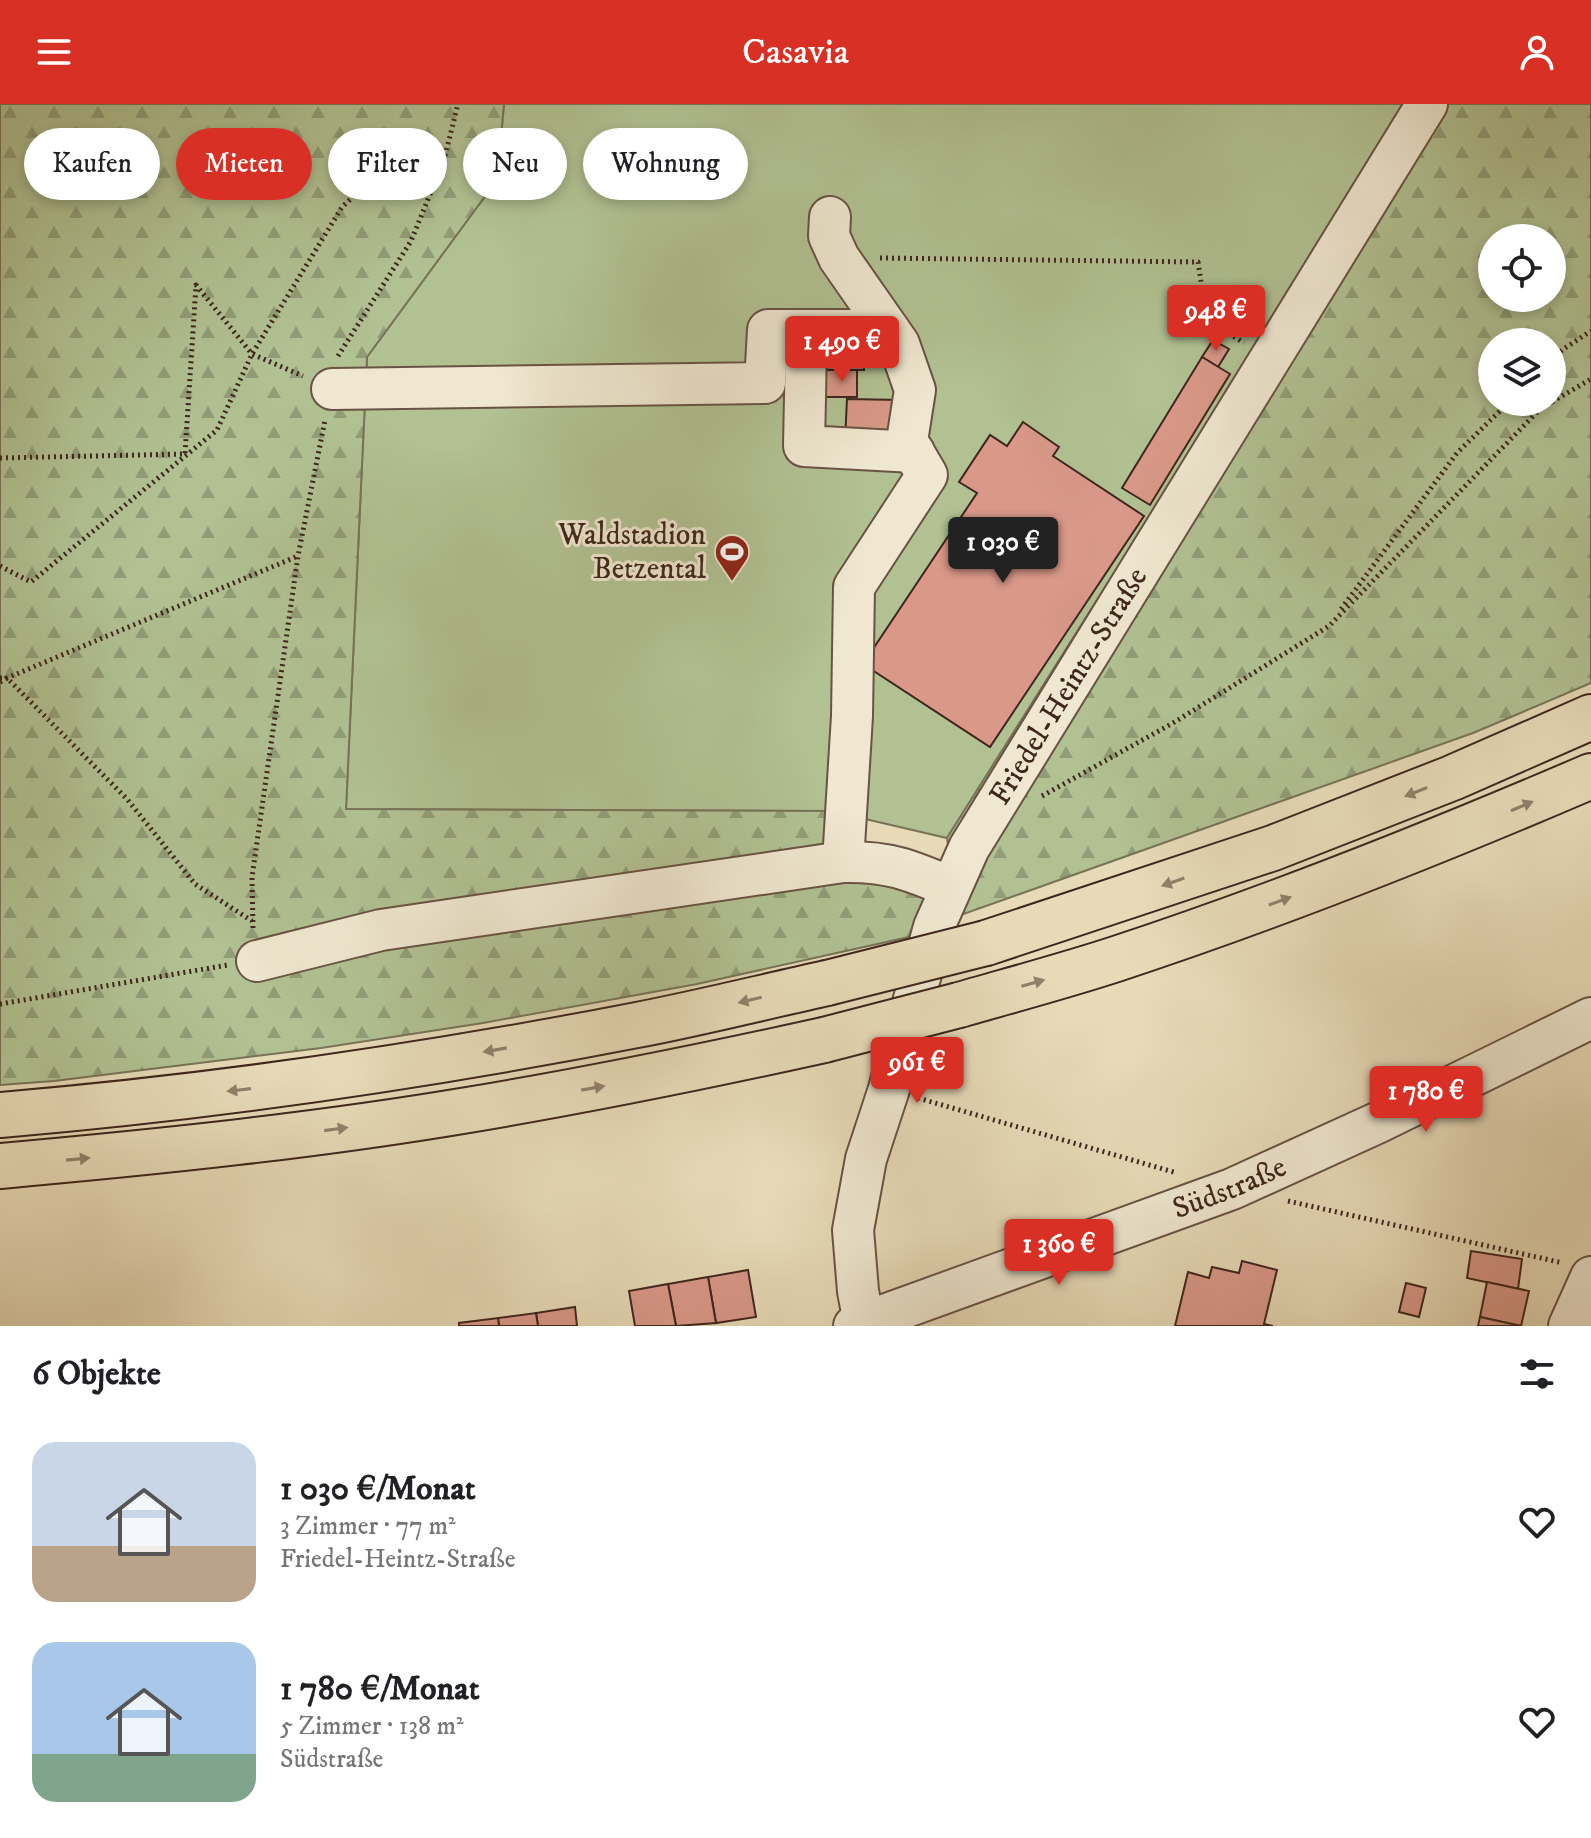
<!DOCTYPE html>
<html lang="de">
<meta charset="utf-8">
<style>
:root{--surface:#fff;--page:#f6f6f6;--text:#202124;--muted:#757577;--accent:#d93025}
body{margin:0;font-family:"IM FELL DW Pica",serif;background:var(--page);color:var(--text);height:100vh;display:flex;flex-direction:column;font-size:30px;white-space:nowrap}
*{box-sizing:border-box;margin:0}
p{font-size:26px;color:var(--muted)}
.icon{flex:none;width:44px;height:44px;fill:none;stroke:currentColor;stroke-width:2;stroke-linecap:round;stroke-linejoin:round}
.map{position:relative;height:1222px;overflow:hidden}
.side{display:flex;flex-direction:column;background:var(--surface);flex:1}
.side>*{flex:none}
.guide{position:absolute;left:24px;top:24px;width:800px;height:72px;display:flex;gap:16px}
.fabs{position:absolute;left:1478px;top:120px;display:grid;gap:16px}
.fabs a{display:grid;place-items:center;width:88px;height:88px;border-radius:50%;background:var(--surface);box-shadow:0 4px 12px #0003;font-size:40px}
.price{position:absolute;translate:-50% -68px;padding:0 18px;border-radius:8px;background:var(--accent);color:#fff;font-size:26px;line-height:52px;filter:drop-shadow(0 2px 4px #0008)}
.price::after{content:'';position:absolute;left:50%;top:48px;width:24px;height:18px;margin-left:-12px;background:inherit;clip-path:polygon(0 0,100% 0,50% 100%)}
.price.on{background:#222;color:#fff}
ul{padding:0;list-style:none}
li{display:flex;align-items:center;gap:24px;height:200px;padding:0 32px}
li span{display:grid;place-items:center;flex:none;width:224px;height:160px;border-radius:24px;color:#555}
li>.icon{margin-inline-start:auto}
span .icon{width:96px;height:96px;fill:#fffc;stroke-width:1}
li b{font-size:34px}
h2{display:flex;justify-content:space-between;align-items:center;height:96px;padding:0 32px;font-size:34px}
.tag{padding:0 28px;border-radius:36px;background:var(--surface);box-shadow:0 4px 12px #0003;font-size:28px;line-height:72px}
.tag.on{background:var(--accent);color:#fff}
header{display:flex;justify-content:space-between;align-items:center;height:104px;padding:0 32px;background:var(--accent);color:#fff;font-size:36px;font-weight:600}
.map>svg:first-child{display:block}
</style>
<header><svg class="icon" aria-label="menu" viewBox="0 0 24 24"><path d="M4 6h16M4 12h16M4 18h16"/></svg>Casavia<svg class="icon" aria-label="person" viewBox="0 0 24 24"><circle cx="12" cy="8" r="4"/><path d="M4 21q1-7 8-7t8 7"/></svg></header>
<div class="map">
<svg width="1591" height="1222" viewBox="0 0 1591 1222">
<defs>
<pattern id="forest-firs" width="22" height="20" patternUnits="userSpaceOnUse" patternTransform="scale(2)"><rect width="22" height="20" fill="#b1c192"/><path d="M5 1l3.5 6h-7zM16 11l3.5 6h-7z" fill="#919d77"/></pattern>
</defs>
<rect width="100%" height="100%" fill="#e7dab7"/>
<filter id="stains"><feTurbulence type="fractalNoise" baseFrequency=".0025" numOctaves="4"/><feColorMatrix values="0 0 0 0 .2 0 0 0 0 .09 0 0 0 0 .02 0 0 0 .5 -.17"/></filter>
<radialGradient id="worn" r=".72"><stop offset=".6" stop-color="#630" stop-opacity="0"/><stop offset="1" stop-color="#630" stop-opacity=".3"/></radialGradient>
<path fill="#b1c192" stroke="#787458" stroke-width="2" d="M504 0H1410L947 734 831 707 346 705 367 253 497 76Z"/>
<g fill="url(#forest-firs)" stroke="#787458" stroke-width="2" fill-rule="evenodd">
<path d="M0 0H504L497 76 367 253 346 705 831 707 861 772 941 774 909 833 697 880 483 919 321 944 54 977 0 981Z"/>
<path d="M1410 0H1591V579L1473 629 958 812 947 734ZM1492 134H1552V194H1492ZM1492 238H1552V298H1492Z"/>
</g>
<g fill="#d99888" stroke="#3f261d" stroke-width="2">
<rect x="826" y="232" width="38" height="34"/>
<path d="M1213 236 1229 245 1218 263 1202 253Z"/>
<path d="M1202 253 1230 270 1150 401 1122 384Z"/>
<rect x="826" y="266" width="31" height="27"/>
<path d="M847 295 901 296 900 337 845 336Z"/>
<path d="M1023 318 1059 343 1053 352 1144 412 990 643 863 560 977 389 959 378 990 331 1007 342Z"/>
<path d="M1471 1147 1522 1155 1518 1185 1467 1174Z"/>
<path d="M1242 1157 1277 1166 1264 1220 1273 1222H1175L1188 1168 1209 1174 1212 1163 1239 1169Z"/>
<path d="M748 1166 756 1213 716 1219 708 1173Z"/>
<path d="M708 1173 716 1219 676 1222 668 1180Z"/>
<path d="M1487 1178 1529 1187 1521 1222 1480 1213Z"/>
<path d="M1406 1179 1426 1184 1419 1213 1399 1208Z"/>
<path d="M668 1180 676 1222H635L629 1187Z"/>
<path d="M575 1203 577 1222H538L536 1209Z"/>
<path d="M536 1209 538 1222H499L498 1214Z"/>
<path d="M1480 1213 1521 1222H1478Z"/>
<path d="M498 1214 499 1222H459V1219Z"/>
</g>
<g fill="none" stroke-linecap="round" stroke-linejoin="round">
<defs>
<g id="minor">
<path d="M830 113 829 132 839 154 899 240 915 286 907 337 927 371 854 483 852 612 843 758"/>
<path d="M806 243 804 342 914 348"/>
<path d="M332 285 765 279 768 226H889"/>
<path d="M257 857 381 826 843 758C888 757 910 766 950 783"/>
<path id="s1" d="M864 1219 858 1187 853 1126 866 1055 889 985 934 823 969 744 1427 0"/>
<path id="s2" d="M854 1222 1232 1085 1377 1019 1591 914"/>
<path d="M1569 1222 1591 1173"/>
</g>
<g id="highway">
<path d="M986 839 1273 744 1452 674 1591 613"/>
<path d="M959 901C1011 886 1064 872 1116 855 1277 802 1435 739 1591 672"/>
<path d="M0 1011C214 993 426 962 637 921 700 909 763 893 827 879"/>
<path d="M0 1062C156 1048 313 1032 468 1006 588 986 706 962 824 936"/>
</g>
</defs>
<use href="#minor" stroke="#695344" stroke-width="44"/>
<use href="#highway" stroke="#3f261d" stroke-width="48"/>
<g stroke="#3f261d" stroke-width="5" stroke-dasharray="2 4" stroke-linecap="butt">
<path d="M880 154 1198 158 1207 216 1244 239"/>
<path d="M338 252 411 137 444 56 458 0"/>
<path d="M1552 256 1562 246 1591 227"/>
<path d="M1552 298 1591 275"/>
<path d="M0 354 185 350 196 181 252 250 303 272"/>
<path d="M0 462 31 478 217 326 252 250 342 103 392 57 444 56"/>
<path d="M1341 505 1457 349 1509 298"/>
<path d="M0 574H7L298 452"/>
<path d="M0 578 7 574 127 695 195 780 252 817"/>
<path d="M1042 692 1173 619 1329 522 1541 304 1552 298"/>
<path d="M253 824 252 773 298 452 325 316"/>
<path d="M0 900 228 861"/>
<path d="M918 994 1177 1069"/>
<path d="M1288 1097 1563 1159"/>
</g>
<use href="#minor" stroke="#efe7d0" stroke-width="40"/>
<use href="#highway" stroke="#e7dab7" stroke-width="44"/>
<defs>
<g id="highway-bridge">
<path d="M827 879 986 839"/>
<path d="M824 936 959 901"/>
</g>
</defs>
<use href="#highway-bridge" stroke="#3f261d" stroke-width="48" stroke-linecap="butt"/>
<use href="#highway-bridge" stroke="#e7dab7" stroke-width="44"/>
</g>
<defs><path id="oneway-solid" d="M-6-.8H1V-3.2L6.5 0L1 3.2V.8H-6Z" transform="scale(2)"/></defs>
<g fill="#93806a">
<use href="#oneway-solid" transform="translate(1416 688) rotate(158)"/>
<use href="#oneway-solid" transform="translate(1522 702) rotate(-23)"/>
<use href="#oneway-solid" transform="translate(1173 778) rotate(161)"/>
<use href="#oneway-solid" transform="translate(1280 797) rotate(-20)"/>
<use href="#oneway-solid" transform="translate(1033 879) rotate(-16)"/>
<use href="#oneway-solid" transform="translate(750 896) rotate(167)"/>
<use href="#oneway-solid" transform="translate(495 946) rotate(170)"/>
<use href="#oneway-solid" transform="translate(593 984) rotate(-10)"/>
<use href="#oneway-solid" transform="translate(239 986) rotate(173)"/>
<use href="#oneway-solid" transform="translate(336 1025) rotate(-8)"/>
<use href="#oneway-solid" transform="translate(78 1055) rotate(-5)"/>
</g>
<defs>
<symbol id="stadium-pin" viewBox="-11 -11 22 30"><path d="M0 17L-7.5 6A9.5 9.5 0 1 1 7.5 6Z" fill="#8f2418" stroke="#efe7d0"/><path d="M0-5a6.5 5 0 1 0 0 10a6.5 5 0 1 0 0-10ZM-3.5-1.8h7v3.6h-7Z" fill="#fff"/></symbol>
</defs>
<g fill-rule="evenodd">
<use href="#stadium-pin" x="712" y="428" width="40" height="54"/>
</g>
<g text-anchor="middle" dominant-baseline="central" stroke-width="6" stroke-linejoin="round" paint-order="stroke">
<g font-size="30" fill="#3f261d" stroke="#efe7d0" text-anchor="end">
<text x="706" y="431">Waldstadion<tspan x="706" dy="34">Betzental</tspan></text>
</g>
<g font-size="30" fill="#3f261d" stroke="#efe7d0">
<text stroke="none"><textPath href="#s1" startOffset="684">Friedel-Heintz-Straße</textPath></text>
<text stroke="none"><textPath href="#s2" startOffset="400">Südstraße</textPath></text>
</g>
</g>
<rect width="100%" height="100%" filter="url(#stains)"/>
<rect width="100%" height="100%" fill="url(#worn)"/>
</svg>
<div class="fabs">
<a><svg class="icon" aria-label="locate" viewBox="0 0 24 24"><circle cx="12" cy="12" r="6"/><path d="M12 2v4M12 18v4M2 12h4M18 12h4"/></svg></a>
<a><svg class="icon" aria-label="layers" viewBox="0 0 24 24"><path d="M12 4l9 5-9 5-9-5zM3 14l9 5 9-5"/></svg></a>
</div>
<b class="price" style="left:1216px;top:249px">948 €</b>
<b class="price" style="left:842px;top:280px">1 490 €</b>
<b class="price on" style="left:1003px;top:481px">1 030 €</b>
<b class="price" style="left:917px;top:1001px">961 €</b>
<b class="price" style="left:1426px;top:1030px">1 780 €</b>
<b class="price" style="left:1059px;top:1183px">1 360 €</b>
<div class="guide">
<a class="tag">Kaufen</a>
<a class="tag on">Mieten</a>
<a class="tag">Filter</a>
<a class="tag">Neu</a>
<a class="tag">Wohnung</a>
</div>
</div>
<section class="side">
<h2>6 Objekte<svg class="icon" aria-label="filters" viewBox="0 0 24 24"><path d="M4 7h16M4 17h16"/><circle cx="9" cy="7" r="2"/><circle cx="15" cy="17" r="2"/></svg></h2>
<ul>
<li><span style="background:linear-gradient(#c9d6e8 65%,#b9a48a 0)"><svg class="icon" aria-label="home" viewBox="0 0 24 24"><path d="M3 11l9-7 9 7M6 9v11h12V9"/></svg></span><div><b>1 030 €/Monat</b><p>3 Zimmer · 77 m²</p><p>Friedel-Heintz-Straße</p></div><svg class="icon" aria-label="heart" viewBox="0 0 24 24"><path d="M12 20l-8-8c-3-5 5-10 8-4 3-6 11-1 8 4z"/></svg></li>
<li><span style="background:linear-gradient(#a9c7e8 70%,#7fa58c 0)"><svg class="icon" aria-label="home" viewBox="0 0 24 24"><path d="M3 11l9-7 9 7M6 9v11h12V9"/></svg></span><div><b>1 780 €/Monat</b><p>5 Zimmer · 138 m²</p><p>Südstraße</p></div><svg class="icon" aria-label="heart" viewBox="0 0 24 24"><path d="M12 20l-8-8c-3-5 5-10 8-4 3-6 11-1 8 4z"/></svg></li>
</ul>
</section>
